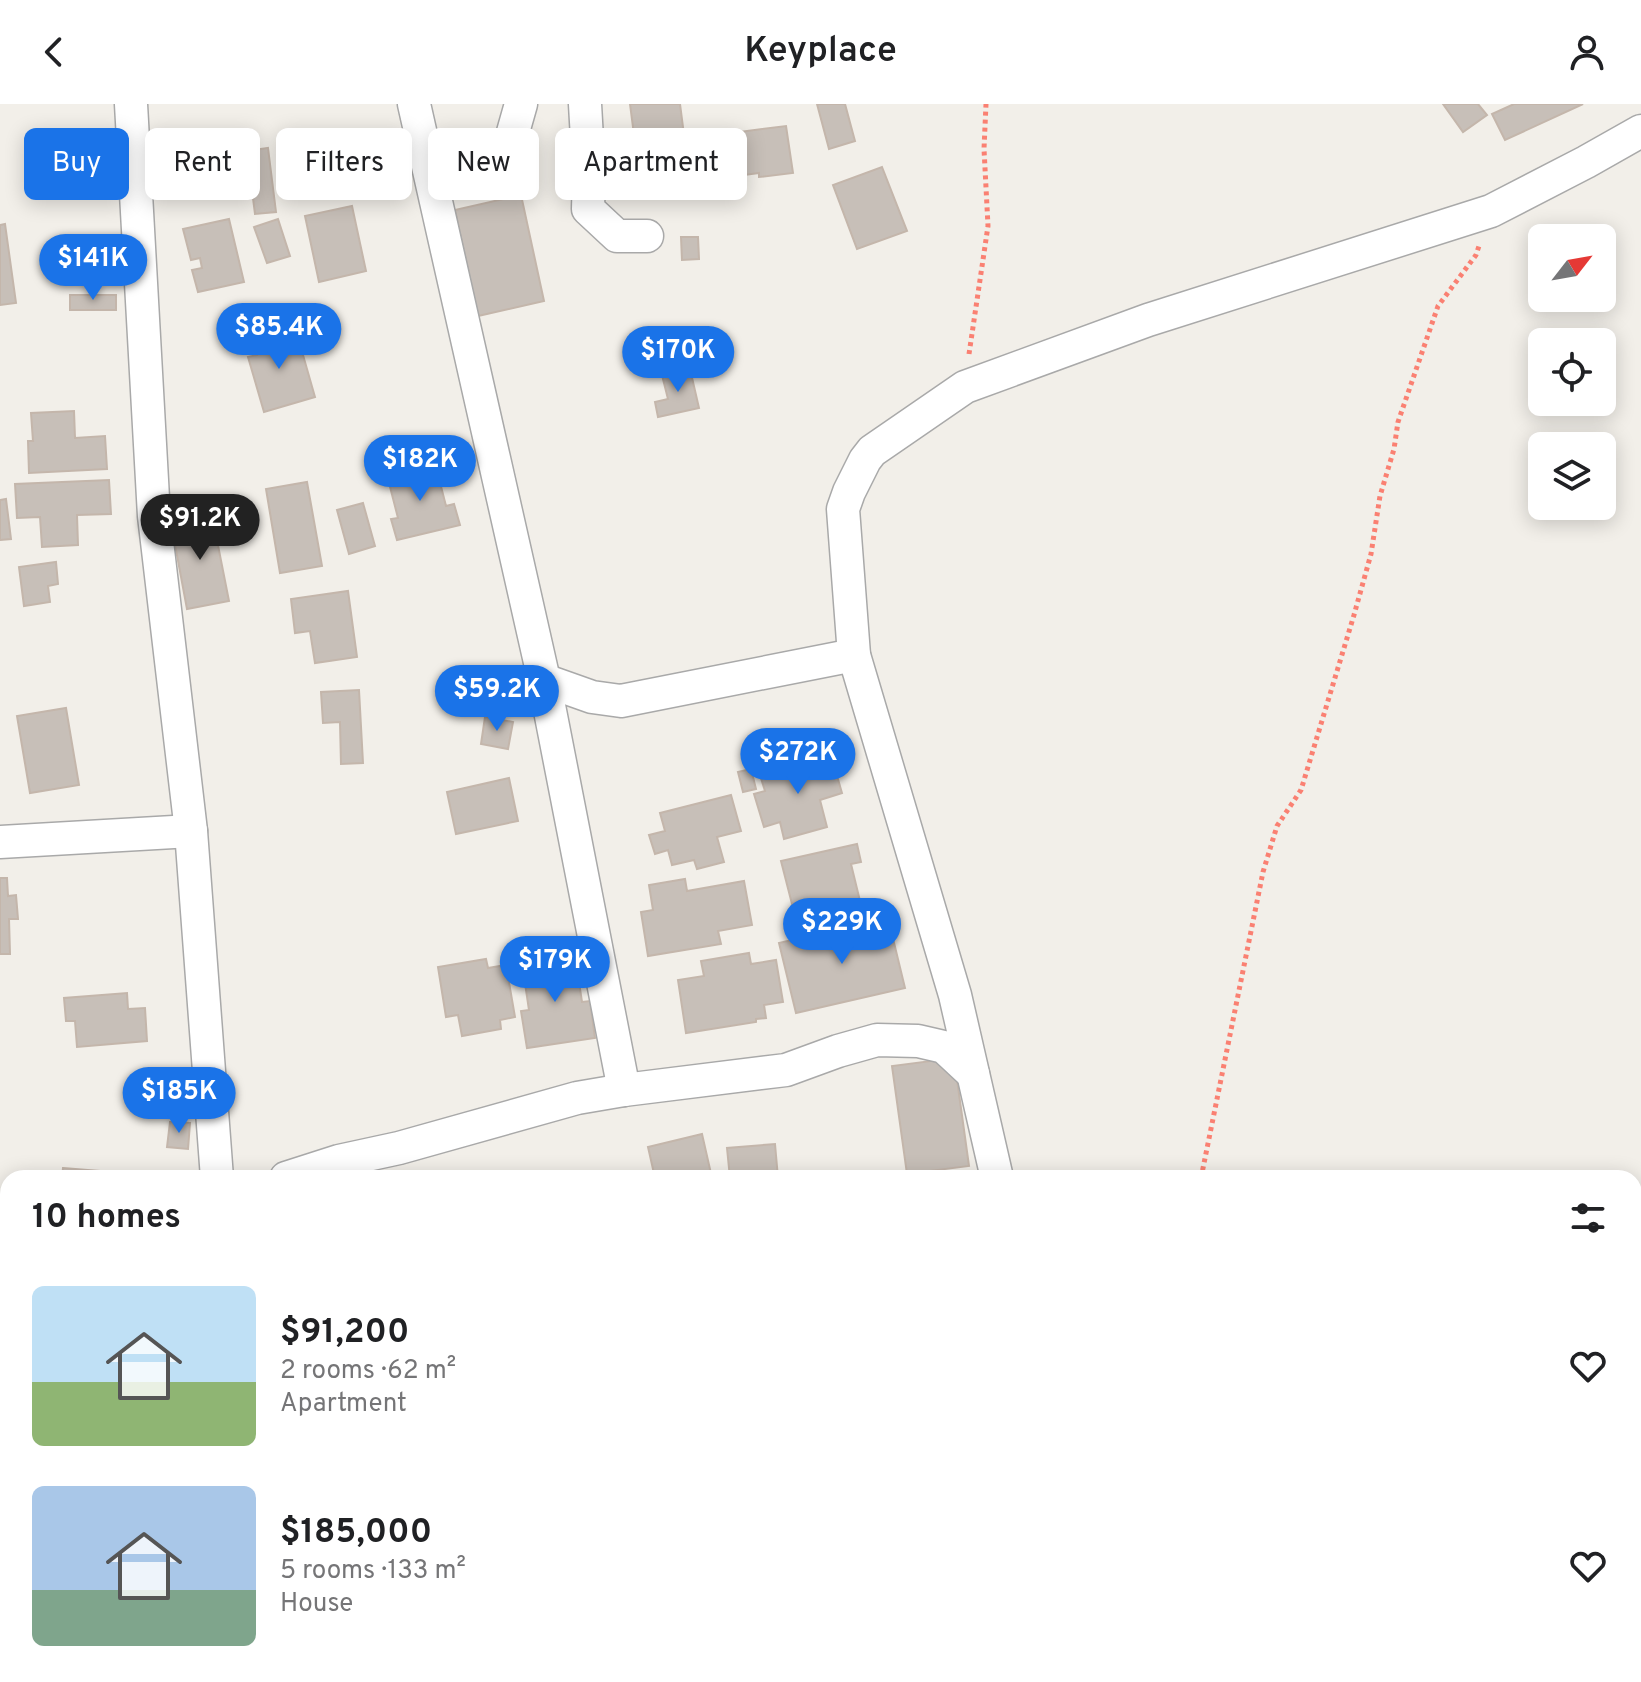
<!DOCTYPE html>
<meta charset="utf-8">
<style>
:root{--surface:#fff;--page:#f2f2f2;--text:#202124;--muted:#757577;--accent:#1a73e8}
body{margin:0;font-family:Overpass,sans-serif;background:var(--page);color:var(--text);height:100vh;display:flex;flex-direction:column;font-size:30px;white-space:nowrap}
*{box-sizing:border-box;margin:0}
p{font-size:26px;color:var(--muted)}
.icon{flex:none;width:44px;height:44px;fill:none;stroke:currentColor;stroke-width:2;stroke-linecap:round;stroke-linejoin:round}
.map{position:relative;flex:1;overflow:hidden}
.details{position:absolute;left:0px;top:1066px;width:1642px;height:512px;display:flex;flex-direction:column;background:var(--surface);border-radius:24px 24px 0 0;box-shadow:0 4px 20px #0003}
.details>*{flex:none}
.hud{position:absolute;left:24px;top:24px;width:800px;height:72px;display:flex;gap:16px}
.needle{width:52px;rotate:59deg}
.buttons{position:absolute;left:1528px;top:120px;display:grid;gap:16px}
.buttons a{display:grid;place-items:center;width:88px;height:88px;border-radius:12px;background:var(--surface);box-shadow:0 4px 20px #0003;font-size:40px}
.price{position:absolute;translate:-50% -68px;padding:0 18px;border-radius:28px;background:var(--accent);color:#fff;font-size:26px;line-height:52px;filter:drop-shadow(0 2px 4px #0008)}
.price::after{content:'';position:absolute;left:50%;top:48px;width:24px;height:18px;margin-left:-12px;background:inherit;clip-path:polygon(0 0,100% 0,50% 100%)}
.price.on{background:#222;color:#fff}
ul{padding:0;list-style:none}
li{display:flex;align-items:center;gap:24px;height:200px;padding:0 32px}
li span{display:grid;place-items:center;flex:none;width:224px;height:160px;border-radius:12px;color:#555}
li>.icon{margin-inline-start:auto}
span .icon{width:96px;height:96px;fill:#fffc;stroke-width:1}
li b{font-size:34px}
h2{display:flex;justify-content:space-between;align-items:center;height:96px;padding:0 32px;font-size:34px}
.chip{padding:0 28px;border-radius:12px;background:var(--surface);box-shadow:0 4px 20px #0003;font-size:28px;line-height:72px}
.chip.on{background:var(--accent);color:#fff}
header{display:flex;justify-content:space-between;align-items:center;height:104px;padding:0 32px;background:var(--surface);font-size:36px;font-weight:600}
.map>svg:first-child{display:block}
</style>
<header><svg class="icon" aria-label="back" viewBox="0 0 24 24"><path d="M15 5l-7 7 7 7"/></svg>Keyplace<svg class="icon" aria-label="person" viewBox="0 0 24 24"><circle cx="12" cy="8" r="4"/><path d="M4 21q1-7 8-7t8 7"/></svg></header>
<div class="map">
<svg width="1641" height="1578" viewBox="0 0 1641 1578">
<rect width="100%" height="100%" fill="#f2efe9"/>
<g fill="#c7bfb8" stroke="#c4b6ab" stroke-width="2">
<path d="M630 0H680L688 62 639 69Z"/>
<path d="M817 0H845L855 37 829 45Z"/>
<path d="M1443 0H1478L1487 11 1463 28Z"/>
<path d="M1514 0H1583L1505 36 1492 10Z"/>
<path d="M786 22 793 69 759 73V69L744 71 745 78 731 80 729 70 707 73 701 33Z"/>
<path d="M496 42 502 75 479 78 474 46Z"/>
<path d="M268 44 276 108 255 110 247 47Z"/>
<path d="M882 63 907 127 857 145 833 81Z"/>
<path d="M521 91 544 197 478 212 455 106Z"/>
<path d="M352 102 366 167 319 178 305 112Z"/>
<path d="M229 115 244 178 198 188 192 166 202 164 200 154 191 156 183 125Z"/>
<path d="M278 115 290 152 267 159 254 123Z"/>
<path d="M5 120 16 199 0 201V121Z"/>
<path d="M681 133H698L699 155 682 156Z"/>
<rect x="70" y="191" width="46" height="15"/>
<path d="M277 220 286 249 301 244 315 293 264 308 248 253 257 251 250 228Z"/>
<path d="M690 265 699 304 658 313 655 298 668 295 662 271Z"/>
<path d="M74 307 75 334 105 332 107 365 29 369 28 337H33L31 309Z"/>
<path d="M435 359 446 402 454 400 460 421 397 436 391 415 398 414 387 371Z"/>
<path d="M109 376 111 410 77 411 78 441 42 443 40 413 17 414 15 380Z"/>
<path d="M307 378 322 462 280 469 266 385Z"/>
<path d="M6 395 11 435 0 436V396Z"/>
<path d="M363 399 375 442 349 450 337 406Z"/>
<path d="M212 411 229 497 187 505 171 419Z"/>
<path d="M56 458 58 480 48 482 50 498 24 502 19 463Z"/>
<path d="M348 487 357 553 315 559 310 527 295 529 291 495Z"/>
<path d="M359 586 363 659 341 660 340 618 323 619 321 588Z"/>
<path d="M66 604 79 681 30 689 17 612Z"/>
<path d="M485 613 513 618 508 645 481 640Z"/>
<path d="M831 651 842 689 820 696 827 723 784 735 780 718 764 723 754 690 765 687 760 671Z"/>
<path d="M751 665 756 685 743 688 738 668Z"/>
<path d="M509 674 518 717 456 730 447 688Z"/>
<path d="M731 691 741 727 717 733 724 758 697 765 694 756 672 761 668 746 655 750 649 731 665 727 660 709Z"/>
<path d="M857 740 861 758 851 760 860 797 850 799 853 813 803 826 796 799 792 800 781 757Z"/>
<path d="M0 774H7L8 792 16 791 18 815H9L10 850H0Z"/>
<path d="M685 775 687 787 744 777 752 821 718 827 721 840 648 852 641 808 653 806 649 781Z"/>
<path d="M888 814 905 884 796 909 779 839Z"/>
<path d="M749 849 751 860 776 856 783 898 764 901 766 914 756 915V918L686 929 678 876 704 872 701 857Z"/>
<path d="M575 852 582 898 590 897 595 934 527 944 521 907 529 906 522 859Z"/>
<path d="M486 855 488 864 506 861 515 913 500 916 501 925 462 932 458 911 446 913 438 863Z"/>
<path d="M127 889 128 905 145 904 147 937 77 943 75 917H66L64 894Z"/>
<path d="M954 954 969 1062 907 1070 892 962Z"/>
<path d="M170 1018 190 1019 188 1045 167 1043Z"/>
<path d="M702 1030 712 1074H655L648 1043Z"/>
<path d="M775 1040 778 1074H730L727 1044Z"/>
<path d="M63 1064 124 1069 123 1074H62Z"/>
<rect x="649" y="1570" width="25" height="8"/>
<path d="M732 1570H798L801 1578H735Z"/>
</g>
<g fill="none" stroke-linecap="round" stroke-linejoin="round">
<defs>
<g id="minor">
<path d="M131 0 154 412 191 727 217 1074"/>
<path d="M414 0 544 576 624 986"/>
<path d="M585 0 589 70 588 105 617 132H647"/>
<path d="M504 60 521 0"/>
<path d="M544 576 592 593 621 597 854 551"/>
<path d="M0 738 191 727"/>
<path d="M286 1074 339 1057 399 1044 577 994 624 986 786 966 838 947 877 936 918 937 944 943 973 970"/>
<path d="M997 1074 955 891 854 551 843 405 849 388 865 356 872 347 965 283 1148 216 1491 107 1586 58 1641 27"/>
<path d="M0 1484 8 1483"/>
<path d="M1058 1578 1060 1570"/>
</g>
</defs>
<use href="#minor" stroke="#a9a9a9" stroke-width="35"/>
<g stroke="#fa8072" stroke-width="5" stroke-dasharray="4 4" stroke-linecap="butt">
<path d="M969 250 988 122 984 45 986 0"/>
<path d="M1201 1074 1263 768 1277 722 1301 686 1354 511 1371 450 1380 392 1394 345 1398 318 1438 202 1476 151 1479 142"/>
</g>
<use href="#minor" stroke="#fff" stroke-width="32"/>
</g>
</svg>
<div class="buttons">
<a><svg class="needle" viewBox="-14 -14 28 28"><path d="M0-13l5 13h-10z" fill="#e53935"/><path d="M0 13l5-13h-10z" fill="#757577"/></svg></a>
<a><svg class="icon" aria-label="locate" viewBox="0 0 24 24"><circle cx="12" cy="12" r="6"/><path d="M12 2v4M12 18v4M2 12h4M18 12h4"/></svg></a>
<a><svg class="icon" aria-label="layers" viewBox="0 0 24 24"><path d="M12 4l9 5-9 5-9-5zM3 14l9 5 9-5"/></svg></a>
</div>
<b class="price" style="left:93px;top:198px">$141K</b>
<b class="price" style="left:279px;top:267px">$85.4K</b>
<b class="price" style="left:678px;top:290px">$170K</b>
<b class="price" style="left:420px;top:399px">$182K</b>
<b class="price on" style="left:200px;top:458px">$91.2K</b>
<b class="price" style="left:497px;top:629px">$59.2K</b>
<b class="price" style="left:798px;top:692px">$272K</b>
<b class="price" style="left:842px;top:862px">$229K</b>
<b class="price" style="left:555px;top:900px">$179K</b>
<b class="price" style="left:179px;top:1031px">$185K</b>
<div class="hud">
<a class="chip on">Buy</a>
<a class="chip">Rent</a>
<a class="chip">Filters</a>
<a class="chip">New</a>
<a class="chip">Apartment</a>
</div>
<section class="details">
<h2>10 homes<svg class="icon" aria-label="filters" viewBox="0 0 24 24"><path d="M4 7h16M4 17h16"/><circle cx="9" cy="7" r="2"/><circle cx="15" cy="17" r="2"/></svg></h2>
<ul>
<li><span style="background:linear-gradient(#bfe0f5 60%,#8fb573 0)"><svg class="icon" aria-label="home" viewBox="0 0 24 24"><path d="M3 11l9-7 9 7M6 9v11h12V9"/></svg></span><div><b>$91,200</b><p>2 rooms · 62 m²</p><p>Apartment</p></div><svg class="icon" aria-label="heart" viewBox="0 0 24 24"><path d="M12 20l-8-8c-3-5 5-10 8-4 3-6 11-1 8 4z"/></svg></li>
<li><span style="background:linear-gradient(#a9c7e8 65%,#7fa58c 0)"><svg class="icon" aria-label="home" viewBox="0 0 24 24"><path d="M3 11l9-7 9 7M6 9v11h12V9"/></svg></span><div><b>$185,000</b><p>5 rooms · 133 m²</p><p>House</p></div><svg class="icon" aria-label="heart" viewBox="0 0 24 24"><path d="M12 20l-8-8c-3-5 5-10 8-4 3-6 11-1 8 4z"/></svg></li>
</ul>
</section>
</div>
